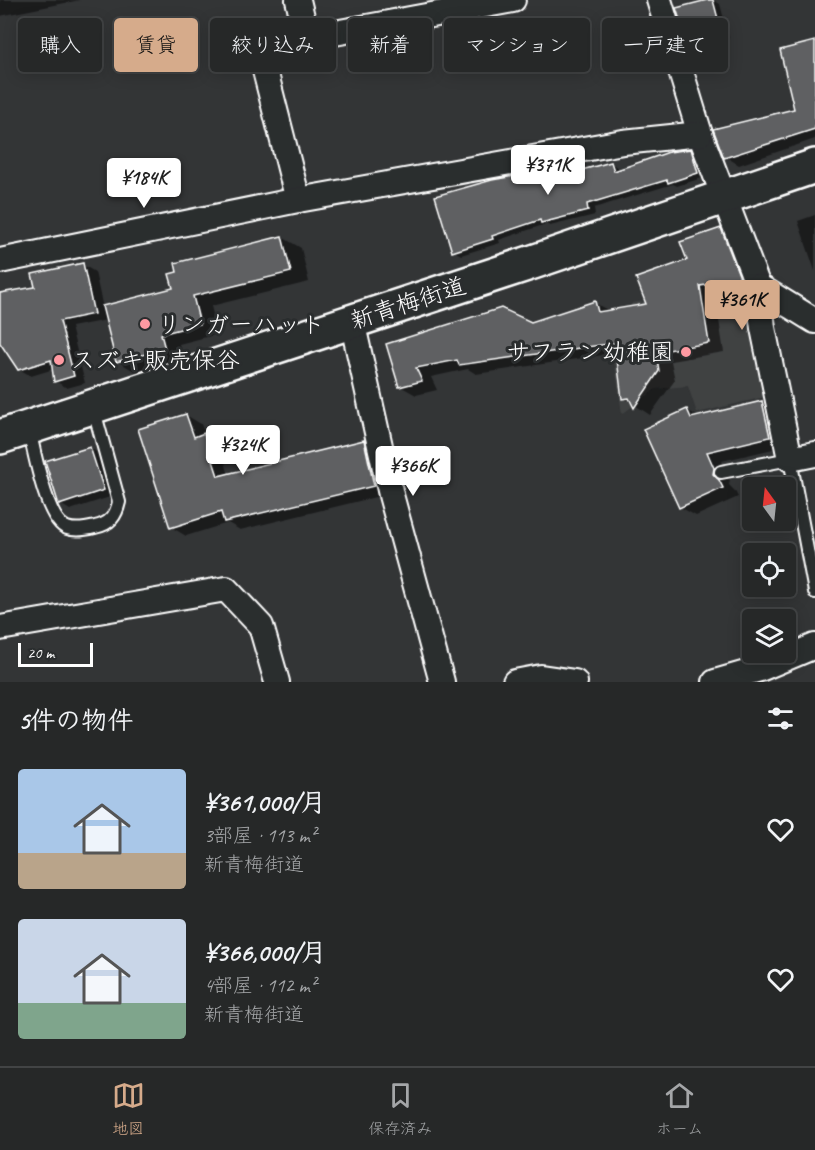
<!DOCTYPE html>
<html lang="ja">
<meta charset="utf-8">
<style>
:root{--surface:#262828;--page:#323434;--text:#f1f3f6;--muted:#a4a6a8;--line:#424445;--accent:#d6ab8b}
body{margin:0;font-family:Caveat,"Klee One",sans-serif;background:var(--page);color:var(--text);height:100vh;display:flex;flex-direction:column;font-size:22px;white-space:nowrap}
*{box-sizing:border-box;margin:0}
p{font-size:20px;color:var(--muted)}
.icon{flex:none;width:33px;height:33px;fill:none;stroke:currentColor;stroke-width:2;stroke-linecap:round;stroke-linejoin:round}
.map{position:relative;height:682px;overflow:hidden}
.panel{display:flex;flex-direction:column;background:var(--surface);flex:1}
.panel>*{flex:none}
.guide{position:absolute;left:18px;top:18px;width:780px;height:54px;display:flex;gap:12px}
.needle{width:39px;rotate:345deg}
.buttons{position:absolute;left:742px;top:477px;display:grid;gap:12px}
.buttons a{display:grid;place-items:center;width:54px;height:54px;border-radius:6px;background:var(--surface);box-shadow:0 3px 15px #0003,0 0 0 2px var(--line);font-size:30px}
.scale{position:absolute;left:18px;bottom:15px;width:75px;box-sizing:border-box;padding-left:6px;border:3px solid #fff;border-top:0;font-size:16px;line-height:21px;white-space:nowrap;color:#fff;-webkit-text-stroke:4px #2a2d2e;paint-order:stroke}
.price{position:absolute;translate:-50% -51px;padding:0 14px;border-radius:6px;background:#fff;color:#222;font-size:20px;line-height:39px;filter:drop-shadow(0 2px 3px #0008)}
.price::after{content:'';position:absolute;left:50%;top:36px;width:18px;height:14px;margin-left:-9px;background:inherit;clip-path:polygon(0 0,100% 0,50% 100%)}
.price.current{background:var(--accent);color:#111}
ul{padding:0;list-style:none}
li{display:flex;align-items:center;gap:18px;height:150px;padding:0 18px}
li span{display:grid;place-items:center;flex:none;width:168px;height:120px;border-radius:6px;color:#555}
li>.icon{margin-inline-start:auto}
span .icon{width:72px;height:72px;fill:#fffc;stroke-width:1}
li b{font-size:26px}
h2{display:flex;justify-content:space-between;align-items:center;height:72px;padding:0 18px;font-size:26px}
.pill{padding:0 21px;border-radius:6px;background:var(--surface);box-shadow:0 3px 15px #0003,0 0 0 2px var(--line);font-size:21px;line-height:54px}
.pill.current{background:var(--accent);color:#111}
.tab-bar{display:flex;justify-content:space-around;align-items:center;height:84px;border-top:2px solid var(--line);background:var(--surface);font-size:16px;color:var(--muted)}
.tab-bar a{display:grid;justify-items:center;gap:3px}
.tab-bar .current{color:var(--accent)}
.map>svg:first-child{display:block}
</style>
<div class="map">
<svg width="815" height="682" viewBox="0 0 815 682">
<rect width="100%" height="100%" fill="#333536"/>
<filter id="ink" filterUnits="userSpaceOnUse"><feTurbulence type="fractalNoise" baseFrequency=".0167" numOctaves="2"/><feDisplacementMap in="SourceGraphic" scale="12" xChannelSelector="R" yChannelSelector="G"/><feConvolveMatrix kernelMatrix="1 2 1 2 8 2 1 2 1" color-interpolation-filters="sRGB"/></filter>
<g filter="url(#ink)">
<path fill="#404243" d="M744 283 769 396 697 413 688 386 656 389 622 414 608 318 629 310 632 303 702 292 701 289Z"/>
<g fill="#0007">
<path d="M0 0H80L0 16Z"/>
<path d="M713 0 720 4 729 38 696 48 689 44Z"/>
<path d="M815 43V139L739 165 726 157 796 110Z"/>
<path d="M690 151 698 155 705 177 677 186 673 184 594 208 595 215 550 226 546 224 499 240 500 243 461 255 454 251 577 166 585 171 611 163 618 168 619 171Z"/>
<path d="M815 215V271L798 221Z"/>
<path d="M720 229 736 239 755 289 715 295 724 352 671 361 675 380 650 415 624 398 617 353 476 374 468 369 431 377 437 390 416 395 400 386 388 345 531 324 595 303 609 311 648 305Z"/>
<path d="M282 237 301 248 309 282 211 306 218 334 179 344 183 360 136 372 117 361 107 320 71 327 85 383 67 388 55 381 54 369 31 376 19 369 0 340V294L37 288 83 265 95 272 103 308 174 289Z"/>
<path d="M761 403 778 412 786 446 722 461 730 478 729 485 735 491 738 497 696 516 680 507 687 410 700 418Z"/>
<path d="M186 415 201 424 205 435 219 443 229 475 364 442 379 451 388 494 240 530 228 523 186 536 171 527Z"/>
<path d="M90 448 100 454 113 496 70 510 60 504Z"/>
</g>
<g fill="#5f6162" stroke="#fff" stroke-width="1.5">
<path d="M707 0H713L722 34 688 45 676 8Z"/>
<path d="M815 41V129L724 158 713 129 794 109 780 50Z"/>
<path d="M691 149 698 173 668 183 667 180 587 204 588 211 541 223 540 220 492 236 493 239 452 252 435 196 492 180 577 165 578 171 611 162 614 171 669 152Z"/>
<path d="M721 228 741 280 700 286 709 343 656 352 659 371 634 408 629 398 622 399 615 343 459 365 457 360 416 368 422 381 399 387 386 344 501 308 531 322 595 301 598 312 646 304 636 278 687 260 680 242Z"/>
<path d="M282 236 291 272 193 296 200 324 161 334 165 349 116 362 102 306 173 288 169 274 177 272 175 263Z"/>
<path d="M83 263 94 314 60 321 74 376 54 382 51 360 18 370 0 343V293L35 287 32 274Z"/>
<path d="M762 401 770 437 707 452 714 468 713 474 719 480 723 488 679 508 643 429 687 409 691 418Z"/>
<path d="M186 414 194 437 204 433 218 476 364 440 374 486 224 522 221 512 170 528 138 429Z"/>
<path d="M90 447 104 490 59 505 45 461Z"/>
</g>
<g fill="none" stroke-linecap="round" stroke-linejoin="round">
<defs>
<g id="service">
<path d="M29 429C34 450 46 521 67 528 75 531 87 529 95 527 110 524 116 516 119 502L93 407"/>
<path d="M721 472 790 459 815 592"/>
</g>
<g id="minor">
<path d="M298 0 307 38"/>
<path d="M659 0 700 134 758 286 763 328 790 459 815 454"/>
<path d="M298 200 259 47 513 0"/>
<path d="M0 261 298 200 623 142 700 134"/>
<path d="M758 286 815 321"/>
<path d="M352 321 391 495 442 682"/>
<path d="M0 628 226 589 261 626 277 682"/>
<path d="M515 682 541 677 575 682"/>
<path d="M715 682 760 669 815 646"/>
</g>
<path id="secondary" d="M0 437 533 262 815 166"/>
</defs>
<use href="#service" stroke="#fff" stroke-width="16"/>
<use href="#minor" stroke="#fff" stroke-width="28"/>
<use href="#secondary" stroke="#fff" stroke-width="38"/>
<use href="#service" stroke="#2a2d2e" stroke-width="12"/>
<use href="#minor" stroke="#2a2d2e" stroke-width="24"/>
<use href="#secondary" stroke="#2a2d2e" stroke-width="33"/>
</g>
</g>
<g fill="#ff9aa2" stroke="#2a2d2e" stroke-width="2">
<circle cx="145" cy="324" r="6"/>
<circle cx="686" cy="352" r="6"/>
<circle cx="59" cy="360" r="6"/>
</g>
<g text-anchor="middle" dominant-baseline="central" stroke-width="6" stroke-linejoin="round" paint-order="stroke">
<g font-size="24" fill="#fff" stroke="#2a2d2e">
<text transform="translate(408 303) rotate(-18)">新青梅街道</text>
</g>
<g font-size="24" fill="#fff" stroke="#2a2d2e" text-anchor="start">
<text x="157" y="324">リンガーハット</text>
<text x="674" y="352" text-anchor="end">サフラン幼稚園</text>
<text x="71" y="360">スズキ販売保谷</text>
</g>
</g>
</svg>
<div class="buttons">
<a><svg class="needle" viewBox="-14 -14 28 28"><path d="M0-13l5 13h-10z" fill="#e53935"/><path d="M0 13l5-13h-10z" fill="#a4a6a8"/></svg></a>
<a><svg class="icon" aria-label="locate" viewBox="0 0 24 24"><circle cx="12" cy="12" r="6"/><path d="M12 2v4M12 18v4M2 12h4M18 12h4"/></svg></a>
<a><svg class="icon" aria-label="layers" viewBox="0 0 24 24"><path d="M12 4l9 5-9 5-9-5zM3 14l9 5 9-5"/></svg></a>
</div>
<div class="scale">20 m</div>
<b class="price" style="left:548px;top:196px">¥371K</b>
<b class="price" style="left:144px;top:209px">¥184K</b>
<b class="price current" style="left:742px;top:331px">¥361K</b>
<b class="price" style="left:243px;top:476px">¥324K</b>
<b class="price" style="left:413px;top:497px">¥366K</b>
<div class="guide">
<a class="pill">購入</a>
<a class="pill current">賃貸</a>
<a class="pill">絞り込み</a>
<a class="pill">新着</a>
<a class="pill">マンション</a>
<a class="pill">一戸建て</a>
</div>
</div>
<section class="panel">
<h2>5件の物件<svg class="icon" aria-label="filters" viewBox="0 0 24 24"><path d="M4 7h16M4 17h16"/><circle cx="9" cy="7" r="2"/><circle cx="15" cy="17" r="2"/></svg></h2>
<ul>
<li><span style="background:linear-gradient(#a9c7e8 70%,#b9a48a 0)"><svg class="icon" aria-label="home" viewBox="0 0 24 24"><path d="M3 11l9-7 9 7M6 9v11h12V9"/></svg></span><div><b>¥361,000/月</b><p>3部屋 · 113 m²</p><p>新青梅街道</p></div><svg class="icon" aria-label="heart" viewBox="0 0 24 24"><path d="M12 20l-8-8c-3-5 5-10 8-4 3-6 11-1 8 4z"/></svg></li>
<li><span style="background:linear-gradient(#c9d6e8 70%,#7fa58c 0)"><svg class="icon" aria-label="home" viewBox="0 0 24 24"><path d="M3 11l9-7 9 7M6 9v11h12V9"/></svg></span><div><b>¥366,000/月</b><p>4部屋 · 112 m²</p><p>新青梅街道</p></div><svg class="icon" aria-label="heart" viewBox="0 0 24 24"><path d="M12 20l-8-8c-3-5 5-10 8-4 3-6 11-1 8 4z"/></svg></li>
</ul>
</section>
<nav class="tab-bar">
<a class="current"><svg class="icon" aria-label="map" viewBox="0 0 24 24"><path d="M3 6l6-2 6 2 6-2v14l-6 2-6-2-6 2zM9 4v14M15 6v14"/></svg>地図</a>
<a><svg class="icon" aria-label="saved" viewBox="0 0 24 24"><path d="M7 4h10v16l-5-4-5 4z"/></svg>保存済み</a>
<a><svg class="icon" aria-label="home" viewBox="0 0 24 24"><path d="M3 11l9-7 9 7M6 9v11h12V9"/></svg>ホーム</a>
</nav>
